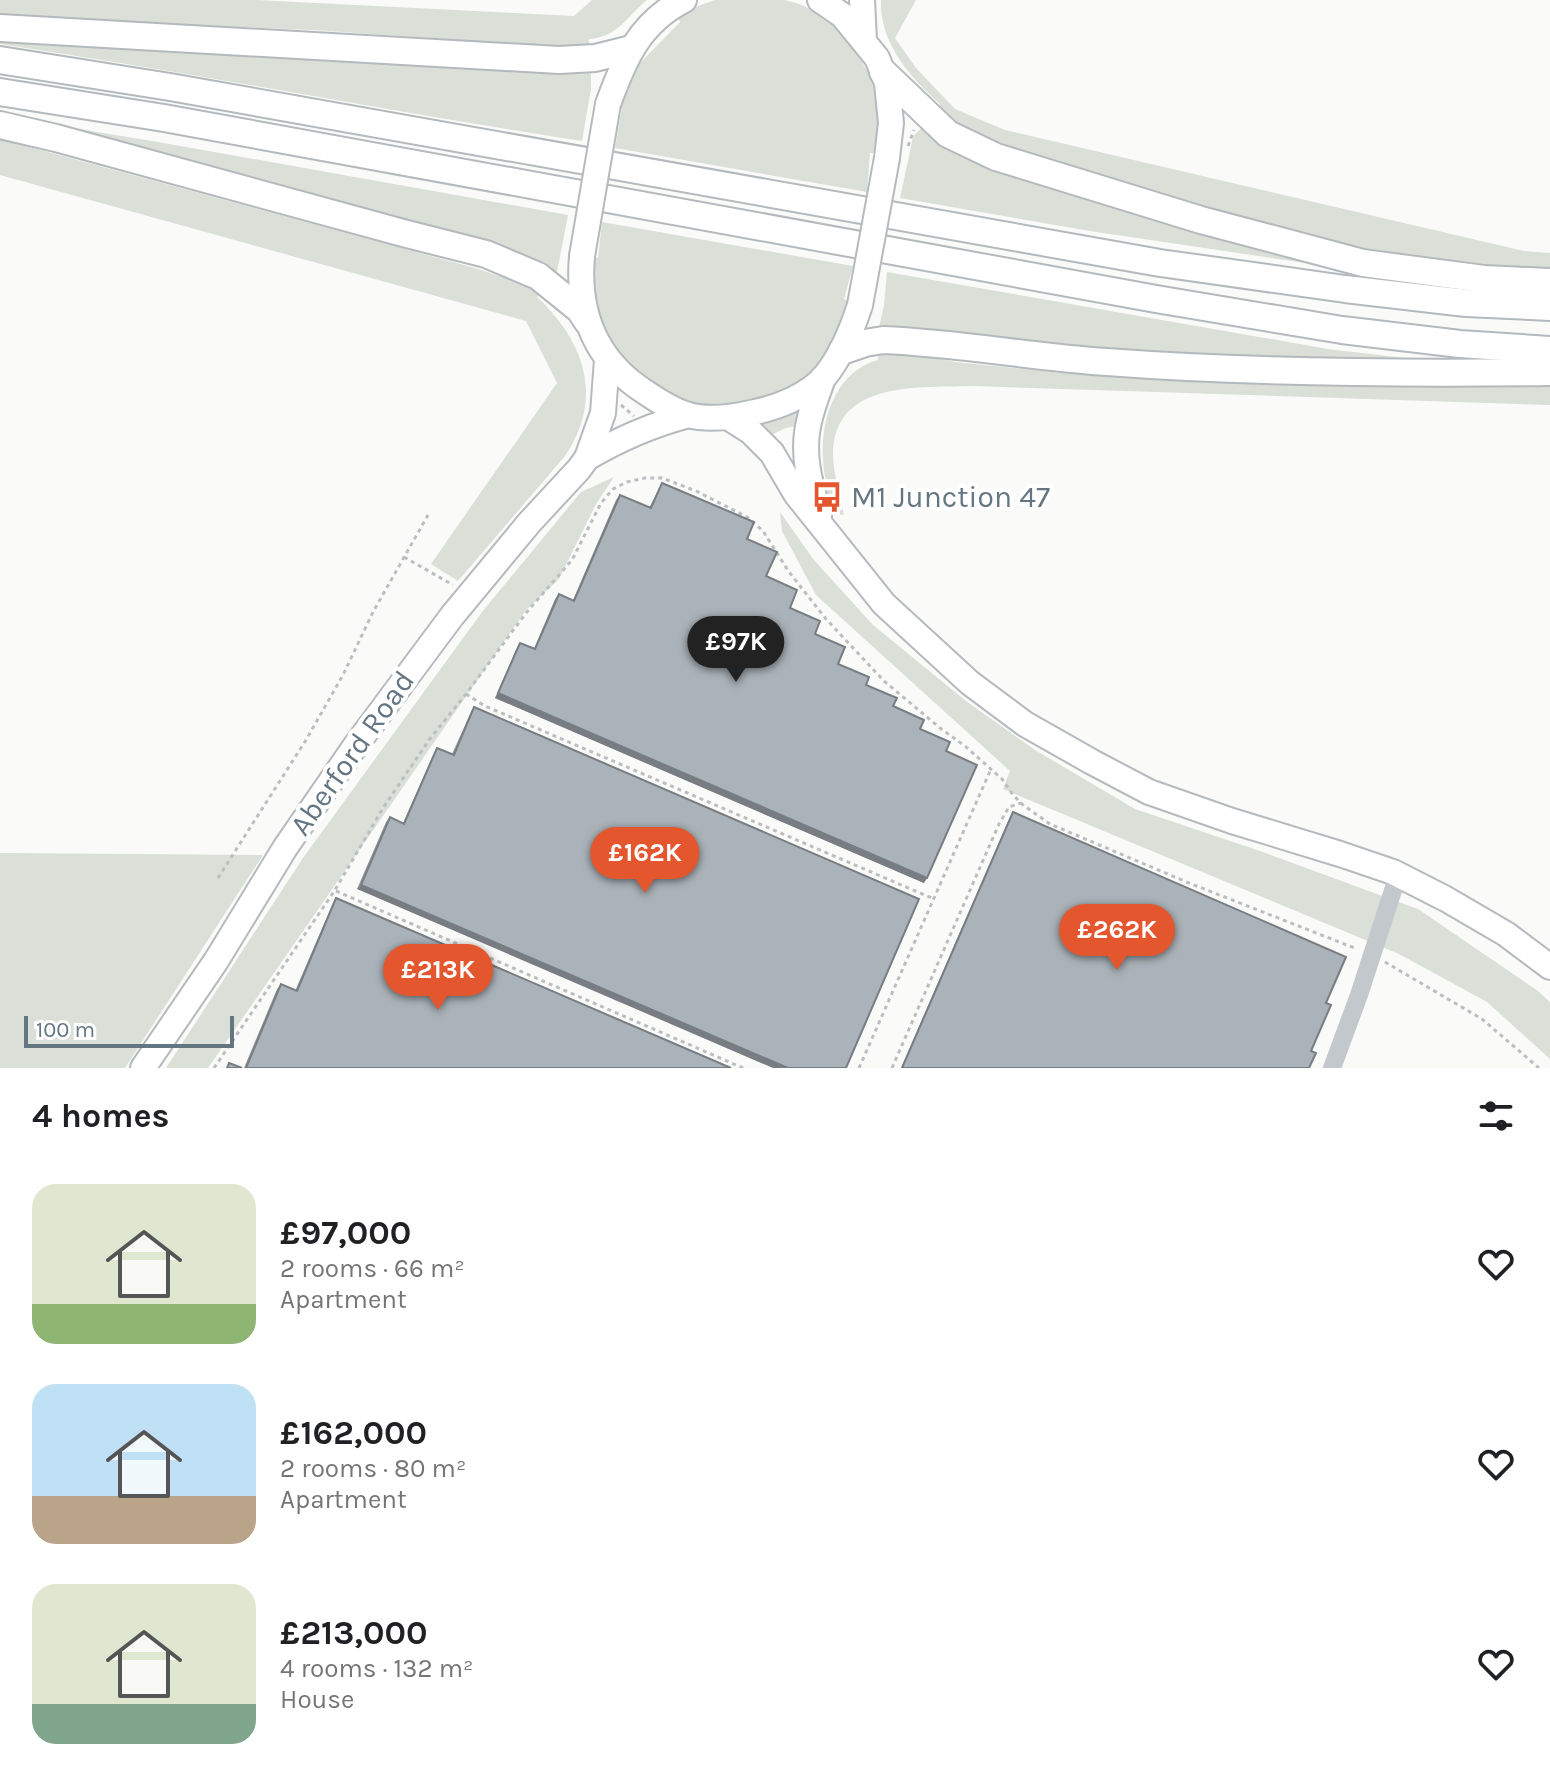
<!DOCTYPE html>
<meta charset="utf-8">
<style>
:root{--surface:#fff;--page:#f6f6f6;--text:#202124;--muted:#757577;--accent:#e4572e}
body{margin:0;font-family:Karla,sans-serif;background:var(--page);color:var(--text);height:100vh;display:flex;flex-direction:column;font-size:30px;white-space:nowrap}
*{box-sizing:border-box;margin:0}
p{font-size:26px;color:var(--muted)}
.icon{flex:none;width:44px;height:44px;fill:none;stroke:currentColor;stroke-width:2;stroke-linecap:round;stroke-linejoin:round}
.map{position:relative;height:1068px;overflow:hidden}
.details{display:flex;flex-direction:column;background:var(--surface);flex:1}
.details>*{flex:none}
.scale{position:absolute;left:24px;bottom:20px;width:210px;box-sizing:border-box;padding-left:8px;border:4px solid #657683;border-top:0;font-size:22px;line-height:28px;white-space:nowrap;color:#657683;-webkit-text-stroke:6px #fff;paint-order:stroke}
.price{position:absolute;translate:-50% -68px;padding:0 18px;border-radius:28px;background:var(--accent);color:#fff;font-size:26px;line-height:52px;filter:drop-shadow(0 2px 4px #0008)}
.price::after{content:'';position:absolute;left:50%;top:48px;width:24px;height:18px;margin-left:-12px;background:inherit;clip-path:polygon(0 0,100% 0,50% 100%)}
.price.active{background:#222;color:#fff}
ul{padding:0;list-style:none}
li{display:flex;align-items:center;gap:24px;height:200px;padding:0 32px}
li span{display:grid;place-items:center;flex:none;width:224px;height:160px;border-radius:24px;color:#555}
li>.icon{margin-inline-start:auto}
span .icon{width:96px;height:96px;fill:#fffc;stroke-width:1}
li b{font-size:34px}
h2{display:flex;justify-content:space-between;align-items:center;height:96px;padding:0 32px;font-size:34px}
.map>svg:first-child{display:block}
</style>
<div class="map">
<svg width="1550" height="1068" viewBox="0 0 1550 1068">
<rect width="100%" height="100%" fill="#fafaf8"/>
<g fill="#dadfd7">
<path d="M0 0H256L574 16 592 0H647C626 17 618 37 589 39V49L313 30 0 17Z"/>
<path d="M715 0C737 0 761 0 783 0 827 6 868 56 876 97 880 116 878 134 876 153H870L867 192 615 148 622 107 620 106 634 64 638 65 680 22 678 16 698 6Z"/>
<path d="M881 0H916L895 38 916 68 955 109 1005 130 1524 251 1550 253V270L1466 263 1394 254 1334 243 1246 219 1001 146 934 113 940 104C910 78 879 42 881 0Z"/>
<path d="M0 38 591 65V89L582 141C387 111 194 73 0 44Z"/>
<path d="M0 116 158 142 568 215 556 277Z"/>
<path d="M923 126 1413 279 1090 231 900 198 913 137Z"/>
<path d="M0 139 475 268 499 276 505 273 541 291 537 297C585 342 604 398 565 456L458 581 431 564 557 383 526 321 0 175Z"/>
<path d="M602 222 853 266 844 299 850 302 847 312 828 353 813 370 786 390 755 403 710 407 688 403 667 396 622 362 595 313 592 257 598 258Z"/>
<path d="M887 272 1328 349 1430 361 1176 357 878 332 884 305Z"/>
<path d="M879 349 905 351 955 362 1072 374 1265 382 1550 383V405L973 386C922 388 835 379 833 453 833 473 840 495 844 515 828 514 823 502 819 489L827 485C815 440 827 374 878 360Z"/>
<path d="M799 408 801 409 797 426 786 428 767 437 755 425 782 417Z"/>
<path d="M614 477 596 504 559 579 526 610 208 1068H166L303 858 482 612 581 492Z"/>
<path d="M780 512 814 560 873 625 966 701 1035 750 1135 809 1260 851 1418 909 1538 991 1550 1002V1059L1487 1002 1399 954 1003 789 1010 771 816 595 782 531Z"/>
<path d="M0 853 263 855 125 1068H0Z"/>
</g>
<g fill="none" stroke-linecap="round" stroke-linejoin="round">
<defs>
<g id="major">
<path d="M820 0 842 15 877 58 887 83 891 123 887 158"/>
<path d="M862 0 864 41"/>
<path d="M608 104C624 60 639 23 684 0"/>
<path d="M582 256C577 313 595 360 645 392 658 401 673 410 688 415 710 421 734 417 755 412 779 407 809 395 825 376 842 355 852 330 860 305"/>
<path d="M729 418 751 432 772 453 796 494 884 604 970 683 1025 724 1092 762 1149 792 1232 821 1340 854 1393 872 1446 899 1506 934 1550 967"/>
<path d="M587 458C621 438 651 425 689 415"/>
<path d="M819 516C812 488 803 462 807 433 809 414 817 396 823 378"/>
<path d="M143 1068 216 961 285 848 356 745 452 616 529 523 579 469 587 458 603 413 607 360"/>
</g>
<g id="highway">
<path d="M0 28 559 60 595 58 631 49"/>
<path d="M0 60 170 87 1160 263 1345 289 1466 303 1550 307"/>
<path d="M883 72 948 134 996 157 1201 220 1363 263 1484 279 1550 282"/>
<path d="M0 92 164 118 1156 299 1342 330 1460 344 1550 350"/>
<path d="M0 125 56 138 403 233 486 254 538 276 580 310 587 321"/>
<path d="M842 351 865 343 883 340C958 343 1032 357 1107 362 1254 373 1403 374 1550 372"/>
</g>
</defs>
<use href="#major" stroke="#b5babe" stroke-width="28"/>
<use href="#highway" stroke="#b4b9bd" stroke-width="30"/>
<g stroke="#bbbfc2" stroke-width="3" stroke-dasharray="4 4" stroke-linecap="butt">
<path d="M908 146 914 130"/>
<path d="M621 405 634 416"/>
<path d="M404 557 453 585"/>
<path d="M466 694 485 706 934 899"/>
<path d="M218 878 306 740 343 675 373 612 428 515"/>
<path d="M336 891 743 1068"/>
<path d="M1385 962 1482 1019 1539 1068"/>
<path d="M214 1068 335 890 383 808 429 740 466 694 526 613 572 560 601 503 613 489 627 482 645 478H662L696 491 747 517 763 531 789 572 826 619 884 681 940 728 965 746 1002 779 1013 795 1023 805 1050 824 1189 883 1357 949"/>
<path d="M859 1068 991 769"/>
<path d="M892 1068 999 824 1009 807 1021 803"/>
</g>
<path stroke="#c3c8cc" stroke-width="18" d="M1332 1068 1359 995 1398 875"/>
<use href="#major" stroke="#fff" stroke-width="24"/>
<use href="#highway" stroke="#fff" stroke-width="26"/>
<defs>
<g id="major-bridge">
<path d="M582 256 608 104"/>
<path d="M860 305 887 158"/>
</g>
</defs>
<use href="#major-bridge" stroke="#b5babe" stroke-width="28" stroke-linecap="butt"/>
<use href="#major-bridge" stroke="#fff" stroke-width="24"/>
</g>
<g fill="#929a9f">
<path d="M662 483 747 539 766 576 790 608 815 634 838 664 893 706 946 751 924 883 495 698 517 648 520 643 534 649 555 599 559 594 573 600 616 500 620 495 649 508Z"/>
<path d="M474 707 919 899 357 889 386 822 390 817 403 823 434 753 437 748 452 754 471 712Z"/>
<path d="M1013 812 1326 1003 1311 1051 1309 1068H901L1010 817Z"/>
<path d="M336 898 731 1068H244L277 989 281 984 295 991 333 903Z"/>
</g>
<g fill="#777d82">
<path d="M498 693 927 878 924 883 495 698Z"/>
<path d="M361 885 788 1068H773L357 889Z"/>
</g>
<g fill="#aab3b9" stroke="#777d82" stroke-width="2">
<path d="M662 483 754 522 747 539 777 552 766 576 797 590 790 608 820 621 815 634 845 647 838 664 869 677 866 685 897 698 893 706 924 720 920 729 950 742 946 751 977 765 927 878 498 693 520 643 535 649 559 594 574 601 620 495 651 508Z"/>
<path d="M474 707 919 899 846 1068H788L361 885 390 817 404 824 437 748 454 755Z"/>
<path d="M1013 812 1346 957 1326 1003 1331 1005 1311 1051 1316 1053 1309 1068H902Z"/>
<path d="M336 898 731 1068H246L281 984 297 991Z"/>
<path d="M229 1063 242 1068H227Z"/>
</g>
<defs>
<symbol id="bus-bare" viewBox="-9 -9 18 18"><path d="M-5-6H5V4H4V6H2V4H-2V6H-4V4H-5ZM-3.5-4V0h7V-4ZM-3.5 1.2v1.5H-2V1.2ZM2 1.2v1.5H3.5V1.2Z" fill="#e4572e" stroke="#fff" stroke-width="2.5" paint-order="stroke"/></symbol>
</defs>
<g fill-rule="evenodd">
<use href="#bus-bare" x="805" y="475" width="44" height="44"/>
</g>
<g text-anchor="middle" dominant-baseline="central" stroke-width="8" stroke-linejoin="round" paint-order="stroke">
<g font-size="30" fill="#657683" stroke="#fff" text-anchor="start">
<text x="851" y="497">M1 Junction 47</text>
</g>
<g font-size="30" fill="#657683" stroke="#fff">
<text transform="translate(352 753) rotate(-55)">Aberford Road</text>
</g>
</g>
</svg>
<div class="scale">100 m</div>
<b class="price active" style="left:736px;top:684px">£97K</b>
<b class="price" style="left:645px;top:895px">£162K</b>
<b class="price" style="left:1117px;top:972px">£262K</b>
<b class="price" style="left:438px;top:1012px">£213K</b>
</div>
<section class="details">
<h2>4 homes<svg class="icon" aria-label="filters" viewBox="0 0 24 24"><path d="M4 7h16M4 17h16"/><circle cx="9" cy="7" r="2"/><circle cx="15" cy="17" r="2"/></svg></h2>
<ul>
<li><span style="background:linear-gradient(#dfe7d0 75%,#8fb573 0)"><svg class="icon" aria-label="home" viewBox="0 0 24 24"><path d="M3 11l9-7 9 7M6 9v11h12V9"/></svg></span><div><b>£97,000</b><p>2 rooms · 66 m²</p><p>Apartment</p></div><svg class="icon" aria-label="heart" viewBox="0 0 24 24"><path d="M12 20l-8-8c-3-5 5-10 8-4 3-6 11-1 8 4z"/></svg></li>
<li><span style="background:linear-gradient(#bfe0f5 70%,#b9a48a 0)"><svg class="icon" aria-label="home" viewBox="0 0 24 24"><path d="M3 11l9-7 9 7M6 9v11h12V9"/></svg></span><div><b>£162,000</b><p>2 rooms · 80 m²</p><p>Apartment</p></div><svg class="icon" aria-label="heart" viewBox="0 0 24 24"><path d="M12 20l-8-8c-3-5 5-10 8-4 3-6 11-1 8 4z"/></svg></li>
<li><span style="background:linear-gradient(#dfe7d0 75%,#7fa58c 0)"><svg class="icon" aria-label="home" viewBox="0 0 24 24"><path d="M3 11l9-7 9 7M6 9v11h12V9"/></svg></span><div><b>£213,000</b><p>4 rooms · 132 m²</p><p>House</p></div><svg class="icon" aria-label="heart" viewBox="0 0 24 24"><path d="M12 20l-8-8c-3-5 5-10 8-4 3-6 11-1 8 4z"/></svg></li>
</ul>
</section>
